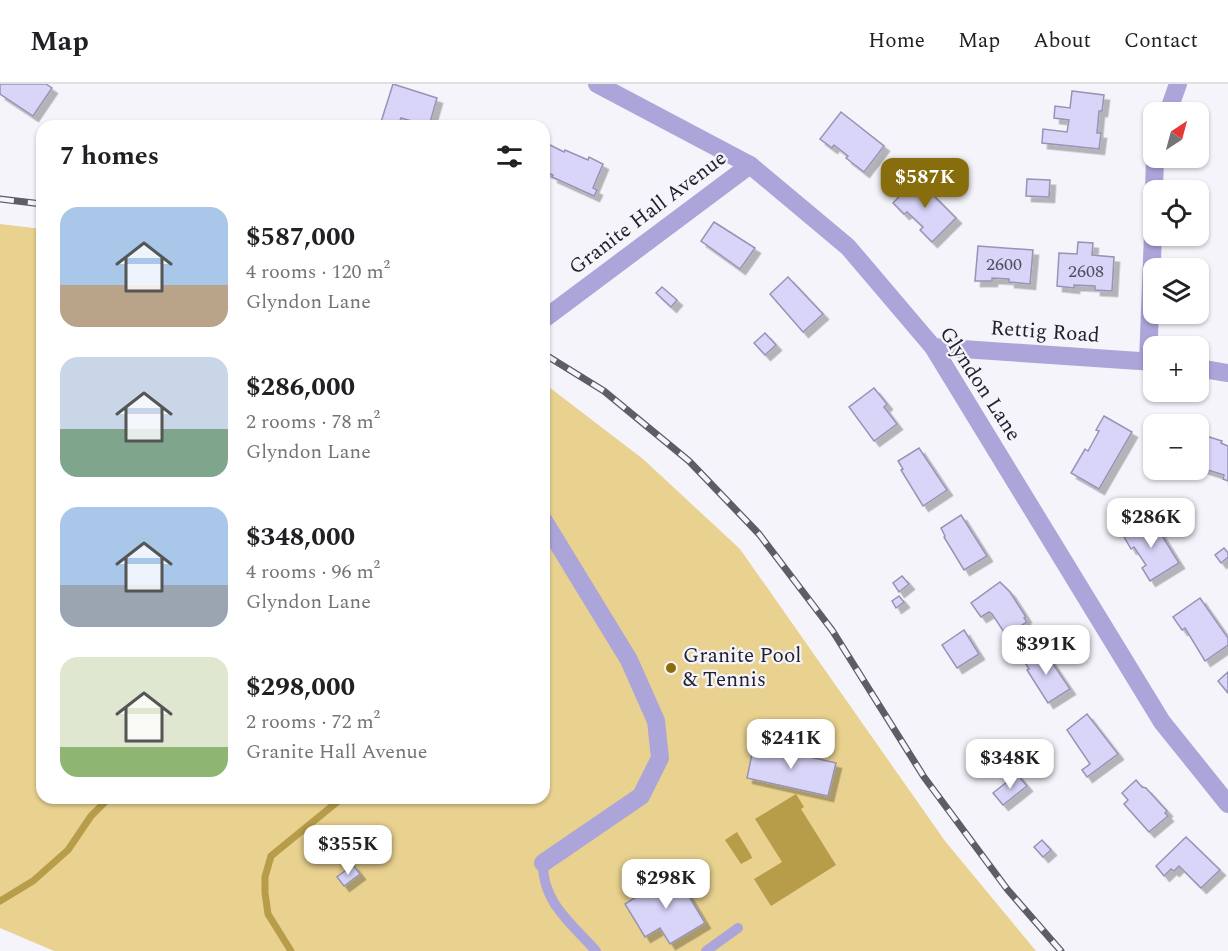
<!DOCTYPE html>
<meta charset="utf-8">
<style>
:root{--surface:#fff;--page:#f2f2f2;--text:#202124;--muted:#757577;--line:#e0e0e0;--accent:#876d0c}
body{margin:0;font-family:Spectral,serif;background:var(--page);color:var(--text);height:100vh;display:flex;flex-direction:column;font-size:22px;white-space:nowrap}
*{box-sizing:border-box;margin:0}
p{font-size:20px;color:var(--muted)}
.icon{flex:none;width:33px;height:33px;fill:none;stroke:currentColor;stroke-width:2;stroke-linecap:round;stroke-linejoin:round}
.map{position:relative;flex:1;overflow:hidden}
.details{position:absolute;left:36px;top:36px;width:514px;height:684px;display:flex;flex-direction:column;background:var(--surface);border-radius:18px;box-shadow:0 2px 4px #0004}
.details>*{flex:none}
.needle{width:39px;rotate:36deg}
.controls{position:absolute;left:1143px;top:18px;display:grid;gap:12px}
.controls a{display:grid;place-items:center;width:66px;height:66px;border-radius:12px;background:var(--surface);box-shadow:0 2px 4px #0004;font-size:30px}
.price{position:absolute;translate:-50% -51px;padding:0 14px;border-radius:12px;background:#fff;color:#222;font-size:20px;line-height:39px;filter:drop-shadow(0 2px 3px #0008)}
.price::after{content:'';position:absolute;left:50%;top:36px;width:18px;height:14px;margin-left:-9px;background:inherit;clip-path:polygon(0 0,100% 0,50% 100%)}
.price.current{background:var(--accent);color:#fff}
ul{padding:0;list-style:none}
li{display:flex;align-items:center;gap:18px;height:150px;padding:0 24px}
li span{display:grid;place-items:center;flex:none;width:168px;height:120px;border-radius:18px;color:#555}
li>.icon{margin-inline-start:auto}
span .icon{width:72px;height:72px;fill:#fffc;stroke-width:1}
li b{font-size:26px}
h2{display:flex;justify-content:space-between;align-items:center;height:72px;padding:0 24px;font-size:26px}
header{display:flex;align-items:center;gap:36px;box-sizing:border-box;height:84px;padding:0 30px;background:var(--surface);border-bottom:2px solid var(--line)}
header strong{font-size:28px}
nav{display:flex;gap:33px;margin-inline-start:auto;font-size:21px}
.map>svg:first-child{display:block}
</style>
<header>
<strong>Map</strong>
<nav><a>Home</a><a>Map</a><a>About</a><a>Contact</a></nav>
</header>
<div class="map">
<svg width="1228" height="867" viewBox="0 0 1228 867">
<defs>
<filter id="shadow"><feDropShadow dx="5.5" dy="5.5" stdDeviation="0" flood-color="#0004"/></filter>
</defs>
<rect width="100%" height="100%" fill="#f5f4fb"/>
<path fill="#e9d28f" d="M0 140 42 145V714H544L545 300 643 375 740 465 945 757 1036 867H54L0 844Z"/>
<g fill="#b79c49">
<path d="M796 710 804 723 801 725 836 781 771 822 754 795 782 778 755 735Z"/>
<path d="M737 748 751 771 752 774 741 780 725 756Z"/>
</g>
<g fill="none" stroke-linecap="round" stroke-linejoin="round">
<g stroke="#b79c49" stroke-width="7">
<path d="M0 817 33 797 68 766 91 732 109 714"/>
<path d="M291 867 268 830 265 809V793L271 772 342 714"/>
</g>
</g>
<g fill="#d9d5f9" stroke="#9793b4" stroke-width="1.5" filter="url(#shadow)">
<path d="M0 0H46L52 4 33 32 0 10Z"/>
<path d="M393 0 437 14 429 42 401 34 398 42 381 38Z"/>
<path d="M1072 7 1104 11 1102 27H1099L1097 49H1101L1099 65 1042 59 1043 45 1067 48 1069 36 1054 34 1055 22 1070 24Z"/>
<path d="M841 28 884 62 864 88 846 74 848 72 834 61 832 64 820 55Z"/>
<path d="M544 58 564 68 565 66 588 76 589 73 603 80 593 104 597 106 594 112 552 93 553 91 544 87Z"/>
<path d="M921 90 930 99 926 104 956 134 932 158 920 146 923 143 907 128 904 130 893 119Z"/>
<path d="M1027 95 1050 96 1049 113 1026 112Z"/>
<path d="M714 138 755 164 740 185 701 157Z"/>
<path d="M1078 158 1093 159 1092 171 1114 173 1112 207 1095 206V202L1074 201V204L1057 202 1059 169 1077 170Z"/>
<path d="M978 162 1033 166 1030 200 1009 198V195L992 194V197H975Z"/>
<path d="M788 193 823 230 803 248 770 210Z"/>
<path d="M662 203 677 216 671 223 656 209Z"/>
<path d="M765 249 776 261 765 271 754 259Z"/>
<path d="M874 304 887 320 884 323 897 340 874 357 849 323Z"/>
<path d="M1104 332 1132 348 1099 405 1071 389 1085 365 1088 367 1099 347 1096 346Z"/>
<path d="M1206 352 1222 357 1221 359 1228 362V397L1223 395 1224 391 1198 383V374Z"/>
<path d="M919 364 947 406 923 422 901 386 903 385 898 377Z"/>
<path d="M1147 372 1154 373V386H1158L1157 389 1146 387Z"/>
<path d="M961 431 987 472 964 486 944 453 945 452 941 444Z"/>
<path d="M1151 434 1179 479 1150 497 1142 484 1146 481 1134 463 1131 465 1123 451Z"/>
<path d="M1224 464 1228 469V473L1221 479 1215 471Z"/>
<path d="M902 492 909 500 899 508 893 499Z"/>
<path d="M1000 498 1010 508 1026 533 1024 534 1027 538 1006 551 992 530 989 528 981 533 971 519Z"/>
<path d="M899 512 904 518 896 524 892 517Z"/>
<path d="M1200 514 1228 554V561L1205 577 1185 544 1182 546 1173 533Z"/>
<path d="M964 546 979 570 957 584 942 561Z"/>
<path d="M1043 565 1070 605 1048 619 1027 586 1029 585 1024 577Z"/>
<path d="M1228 588V609L1218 597Z"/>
<path d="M1087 630 1118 670 1087 693 1082 686 1090 680 1067 646Z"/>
<path d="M754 660 836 679 828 712 747 694Z"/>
<path d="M1039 660 1046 669 1036 676 1029 667Z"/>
<path d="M1017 690 1027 702 1003 721 993 709Z"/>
<path d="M1136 696 1142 703 1146 704 1167 727 1165 729 1168 732 1149 748 1124 720 1128 716 1122 709Z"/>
<path d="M1186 753 1220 786 1201 804 1179 782 1174 787 1171 785 1164 792 1156 782Z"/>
<path d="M1042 756 1051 766 1043 773 1034 763Z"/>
<path d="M353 781 360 790 344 802 337 793Z"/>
<path d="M675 789 705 839 670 860 660 844 645 853 625 820Z"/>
</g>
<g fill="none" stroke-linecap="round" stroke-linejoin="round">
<g stroke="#aba5d9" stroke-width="10">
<path d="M543 779C542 818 571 839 596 867"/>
<path d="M706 867 738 844"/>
</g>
<g stroke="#aba5d9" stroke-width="18">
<path d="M597 0 750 81 848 163 933 263 1162 638 1228 720"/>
<path d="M1168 28 1178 0"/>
<path d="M1154 106 1155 74"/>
<path d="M544 235 750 81"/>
<path d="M933 263 1154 278"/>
<path d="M1148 277 1154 125"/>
<path d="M1198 284 1228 289"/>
<path d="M543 779 641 712 660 674 656 637 629 576 544 437"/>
</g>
<defs>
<g id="rail">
<path d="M0 115 42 120"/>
<path d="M544 270 604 307 689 377 759 450 832 546 924 693 1007 805 1061 867"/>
</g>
</defs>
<use href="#rail" stroke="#5e5c67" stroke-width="7"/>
<use href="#rail" stroke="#f5f4fb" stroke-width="4.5" stroke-dasharray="14" stroke-linecap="butt"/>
</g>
<circle fill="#876d0c" stroke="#f5f4fb" stroke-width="2" cx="671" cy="584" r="6"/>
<g text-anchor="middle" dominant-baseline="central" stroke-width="4.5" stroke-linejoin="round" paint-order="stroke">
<g font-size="18" fill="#504e61">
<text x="1004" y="180">2600</text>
<text x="1086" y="187">2608</text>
</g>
<g font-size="21" fill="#23212e" stroke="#f5f4fb">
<text transform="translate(648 129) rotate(-37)">Granite Hall Avenue</text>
<text transform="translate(1045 248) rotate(4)">Rettig Road</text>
<text transform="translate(980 300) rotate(57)">Glyndon Lane</text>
</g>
<g font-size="21" fill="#23212e" stroke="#f5f4fb" text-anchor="start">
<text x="683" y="572">Granite Pool<tspan x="683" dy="24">&amp; Tennis</tspan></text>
</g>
</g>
</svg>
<div class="controls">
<a><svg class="needle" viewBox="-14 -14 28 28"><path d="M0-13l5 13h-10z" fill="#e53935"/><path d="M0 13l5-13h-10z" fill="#757577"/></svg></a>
<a><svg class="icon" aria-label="locate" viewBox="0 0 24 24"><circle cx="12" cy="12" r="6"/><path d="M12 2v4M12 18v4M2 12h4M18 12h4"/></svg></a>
<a><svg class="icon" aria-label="layers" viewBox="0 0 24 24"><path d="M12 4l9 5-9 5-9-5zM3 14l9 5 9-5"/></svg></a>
<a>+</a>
<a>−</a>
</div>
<b class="price current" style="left:925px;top:125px">$587K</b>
<b class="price" style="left:1151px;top:465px">$286K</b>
<b class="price" style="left:1046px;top:592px">$391K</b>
<b class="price" style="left:791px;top:686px">$241K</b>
<b class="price" style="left:1010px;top:706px">$348K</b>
<b class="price" style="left:348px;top:792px">$355K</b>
<b class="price" style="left:666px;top:826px">$298K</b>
<section class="details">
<h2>7 homes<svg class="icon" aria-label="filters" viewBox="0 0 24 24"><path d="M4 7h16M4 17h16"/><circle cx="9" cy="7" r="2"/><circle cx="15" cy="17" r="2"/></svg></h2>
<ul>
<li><span style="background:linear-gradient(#a9c7e8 65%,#b9a48a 0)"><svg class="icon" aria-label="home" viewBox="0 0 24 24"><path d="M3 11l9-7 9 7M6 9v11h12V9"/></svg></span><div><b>$587,000</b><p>4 rooms · 120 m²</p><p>Glyndon Lane</p></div></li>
<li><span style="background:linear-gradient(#c9d6e8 60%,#7fa58c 0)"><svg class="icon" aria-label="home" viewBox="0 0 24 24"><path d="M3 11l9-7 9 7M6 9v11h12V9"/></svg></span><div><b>$286,000</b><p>2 rooms · 78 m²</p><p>Glyndon Lane</p></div></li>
<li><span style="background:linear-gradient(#a9c7e8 65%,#9aa5b1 0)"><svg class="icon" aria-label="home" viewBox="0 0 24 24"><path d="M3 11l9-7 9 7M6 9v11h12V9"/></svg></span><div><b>$348,000</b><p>4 rooms · 96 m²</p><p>Glyndon Lane</p></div></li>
<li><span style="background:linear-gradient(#dfe7d0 75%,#8fb573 0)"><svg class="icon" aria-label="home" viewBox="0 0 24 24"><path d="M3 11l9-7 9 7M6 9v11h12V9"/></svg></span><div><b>$298,000</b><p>2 rooms · 72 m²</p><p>Granite Hall Avenue</p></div></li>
</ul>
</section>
</div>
